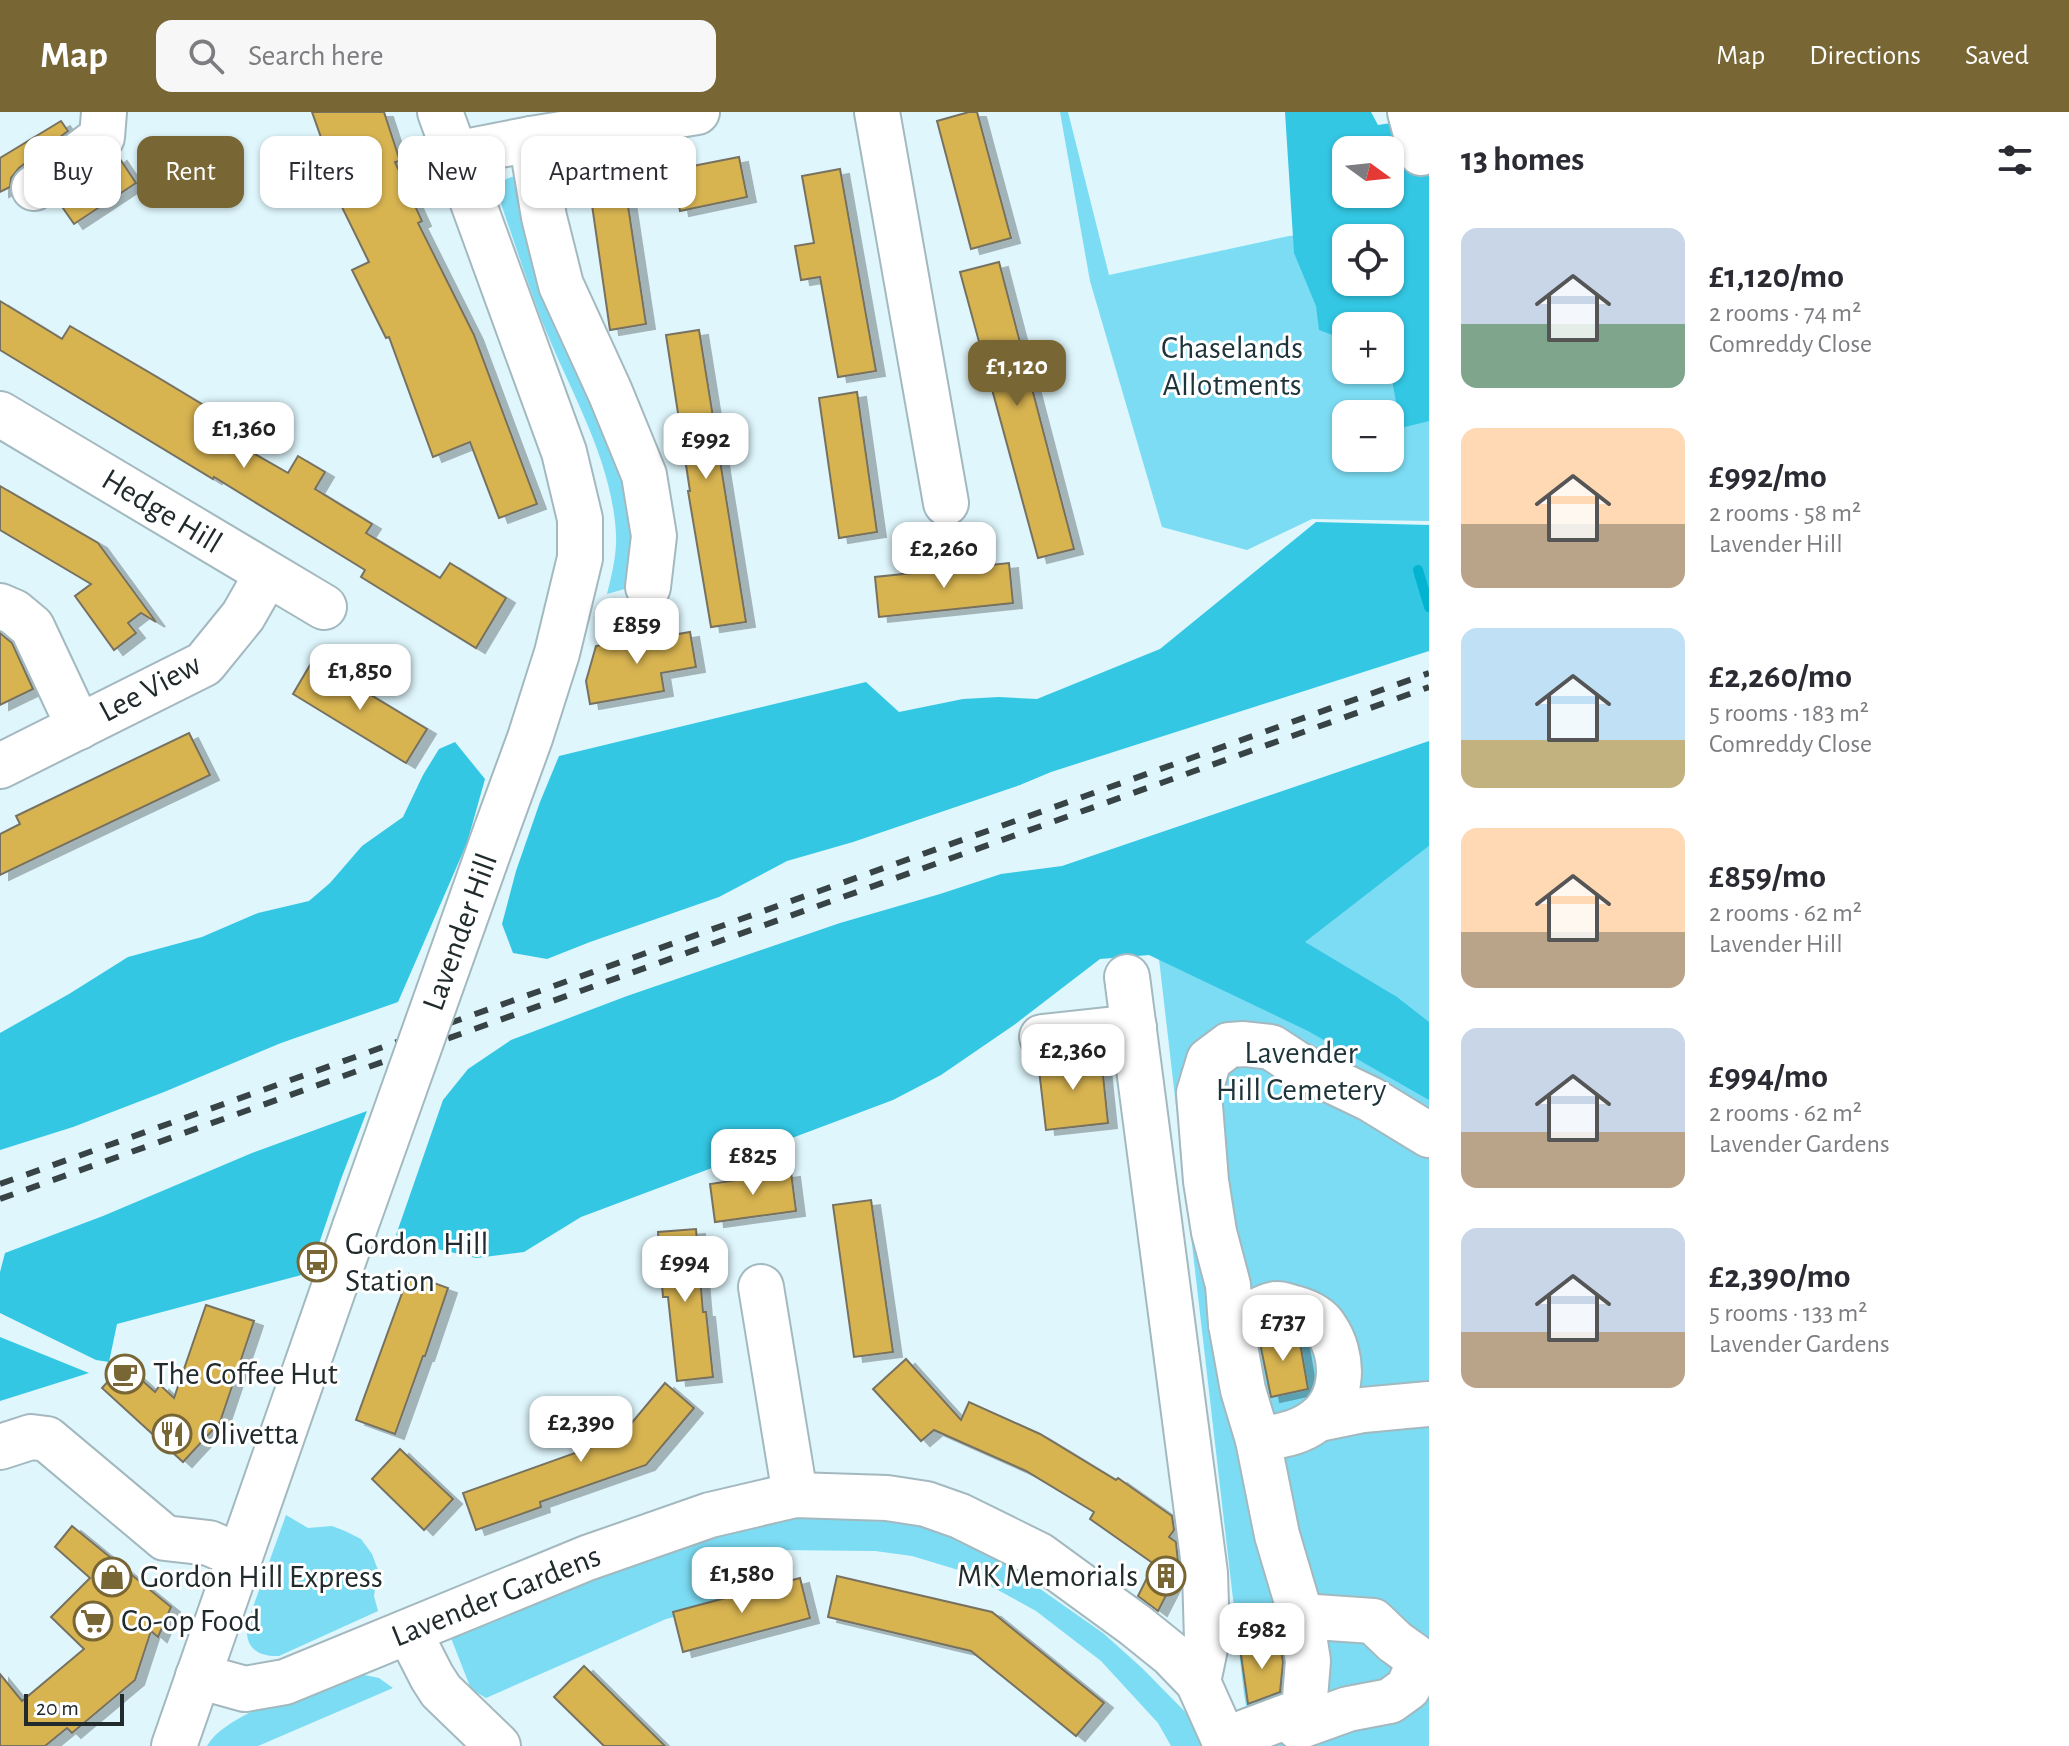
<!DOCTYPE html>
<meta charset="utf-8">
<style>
:root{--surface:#fff;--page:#f7f7f7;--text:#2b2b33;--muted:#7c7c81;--accent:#786634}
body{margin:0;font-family:"Alegreya Sans",sans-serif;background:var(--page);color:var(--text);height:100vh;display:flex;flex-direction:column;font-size:30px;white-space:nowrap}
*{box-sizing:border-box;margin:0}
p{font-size:26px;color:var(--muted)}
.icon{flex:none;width:44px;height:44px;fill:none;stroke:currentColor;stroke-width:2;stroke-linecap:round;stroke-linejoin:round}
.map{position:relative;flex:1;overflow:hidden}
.drawer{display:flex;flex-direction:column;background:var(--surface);width:640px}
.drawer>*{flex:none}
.top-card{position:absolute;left:24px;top:24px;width:760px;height:72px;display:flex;gap:16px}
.needle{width:52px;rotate:105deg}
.fabs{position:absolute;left:1332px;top:24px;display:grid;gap:16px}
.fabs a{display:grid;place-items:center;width:72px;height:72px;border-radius:16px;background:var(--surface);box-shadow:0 2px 6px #0004;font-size:40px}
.scale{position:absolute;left:24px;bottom:20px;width:100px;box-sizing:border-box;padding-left:8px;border:4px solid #212a2c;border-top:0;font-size:22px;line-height:28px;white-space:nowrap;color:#212a2c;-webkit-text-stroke:6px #fff;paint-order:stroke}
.price{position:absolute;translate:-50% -68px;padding:0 18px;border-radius:16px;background:#fff;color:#222;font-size:26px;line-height:52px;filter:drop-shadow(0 2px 4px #0008)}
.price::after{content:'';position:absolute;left:50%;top:48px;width:24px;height:18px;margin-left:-12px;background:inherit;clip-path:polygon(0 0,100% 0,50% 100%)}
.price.on{background:var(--accent);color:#fff}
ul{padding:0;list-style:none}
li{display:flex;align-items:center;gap:24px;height:200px;padding:0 32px}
li span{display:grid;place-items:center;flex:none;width:224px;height:160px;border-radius:16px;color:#555}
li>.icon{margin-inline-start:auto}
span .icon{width:96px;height:96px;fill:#fffc;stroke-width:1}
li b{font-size:34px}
h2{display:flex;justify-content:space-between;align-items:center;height:96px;padding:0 32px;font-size:34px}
.pill{padding:0 28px;border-radius:16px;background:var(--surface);box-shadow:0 2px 6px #0004;font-size:28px;line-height:72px}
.pill.on{background:var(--accent);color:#fff}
header{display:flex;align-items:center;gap:48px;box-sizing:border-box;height:112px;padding:0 40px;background:var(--accent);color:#fff}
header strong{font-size:38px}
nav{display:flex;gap:44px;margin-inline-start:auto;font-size:28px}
.search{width:560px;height:72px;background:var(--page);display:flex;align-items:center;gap:20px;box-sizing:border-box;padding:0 28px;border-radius:16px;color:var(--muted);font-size:30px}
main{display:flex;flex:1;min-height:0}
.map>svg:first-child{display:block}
</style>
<header>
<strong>Map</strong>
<div class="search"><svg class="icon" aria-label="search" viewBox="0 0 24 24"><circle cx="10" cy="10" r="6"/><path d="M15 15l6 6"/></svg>Search here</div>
<nav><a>Map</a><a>Directions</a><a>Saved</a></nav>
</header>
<main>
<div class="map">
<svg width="1429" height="1634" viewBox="0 0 1429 1634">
<defs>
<filter id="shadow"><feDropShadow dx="9" dy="5" stdDeviation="0" flood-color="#0004"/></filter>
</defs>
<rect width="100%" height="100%" fill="#def6fc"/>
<g fill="#7cdcf3" fill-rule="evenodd">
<path d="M1060 0H1068L1109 163 1289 124 1429 111V409L1312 407 1247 438 1162 415 1090 169ZM1346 126H1390V170H1346ZM1346 214H1390V258H1346ZM1346 302H1390V346H1346Z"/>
<path d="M521 62 636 388 632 475 607 482C612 462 617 442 616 422 612 346 569 278 542 209 525 164 510 117 494 71Z"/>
<path d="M1429 734V1634H1253L1244 1582 1150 769 1304 830Z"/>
<path d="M286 1403 308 1416 332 1414 345 1419 361 1427 372 1442 378 1458 374 1484 378 1499 279 1544C255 1545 243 1533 248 1509Z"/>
<path d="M776 1407H852L913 1412 948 1420 989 1441 1103 1521 1142 1556 1203 1618 1206 1634H1171L1158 1611 1101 1549 1036 1499 965 1460 912 1444 875 1439 775 1438 788 1475 666 1507 486 1586 471 1577 451 1526 458 1514 691 1428Z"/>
<path d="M355 1561 379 1566 393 1576 258 1634H207C227 1599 317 1575 355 1561Z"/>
</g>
<g fill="#33c7e4" fill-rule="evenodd">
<path d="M1285 0H1371L1378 13 1404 9 1429 63V309L1401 316 1390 258V214H1346V228L1319 218 1316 194 1294 141ZM1346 38H1390V82H1346ZM1346 126H1390V170H1346Z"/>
<path d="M1316 410 1429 413V539L1051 660 1020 673 853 730 787 749 719 785 590 830 547 847 513 841 502 812 516 759 540 690 559 644 866 570 899 600 963 587 999 585 1037 587 1160 537Z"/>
<path d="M1429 629V734L1305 830 1397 885 1429 910V988L1308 919 1149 843 1100 847 1014 913 941 963 893 988 581 1105 524 1140 476 1146 412 1131 396 1123 443 988 468 957 511 928 627 884 840 811 940 782 1001 762 1062 754Z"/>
<path d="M455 630 485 667 467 731 398 890 281 931 164 980 73 1015 0 1038V921L69 882 128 845 202 825 258 801 309 789 330 771 362 734 403 705 423 663 439 637Z"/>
<path d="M367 999 341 1067 309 1161 117 1212 109 1250 96 1248 0 1201V1160L5 1141 103 1104 252 1041Z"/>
<path d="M0 1225 89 1261 0 1289Z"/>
</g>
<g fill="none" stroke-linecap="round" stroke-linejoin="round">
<path stroke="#03b3d0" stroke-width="10" d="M1418 458 1429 495"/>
</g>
<g fill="#d8b451" stroke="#777160" stroke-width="2" filter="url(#shadow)">
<path d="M312 0H384L400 49 395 50 422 109 418 111 474 223 537 392 499 406 470 330 433 345 389 225 386 226 352 158 369 150 334 79 339 76Z"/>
<path d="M969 0H977L1011 126 971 137 937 9Z"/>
<path d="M61 9 68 19 19 56 11 66 10 75 0 80V46Z"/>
<path d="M118 44 136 71 74 112 58 89Z"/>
<path d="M739 45 747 85 680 99 672 58Z"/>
<path d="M840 57 876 259 838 265 820 165 801 168 795 134 814 131 802 64Z"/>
<path d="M625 74 646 212 610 218 590 79Z"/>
<path d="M999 150 1074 437 1038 446 960 160Z"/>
<path d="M0 189 62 227 70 214 157 265 215 300 206 314 288 361 298 344 325 360 315 377 372 412 366 421 440 466 450 451 506 486 476 536 361 465 365 458 214 365 213 367 0 238Z"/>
<path d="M699 218 746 510 711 515 688 379H690L666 223Z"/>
<path d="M857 280 877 420 839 426 819 286Z"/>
<path d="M0 374 98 431 156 510 141 501 128 511 136 521 114 538 75 484 91 472 0 418Z"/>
<path d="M1009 451 1013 491 879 505 875 465Z"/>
<path d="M690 520 696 555 661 561 664 579 590 592 586 569 596 534 655 523V526Z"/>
<path d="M0 521 12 531 33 577 0 593Z"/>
<path d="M313 548 427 617 406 651 293 582Z"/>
<path d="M189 621 210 663 0 763V722L20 712 16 704Z"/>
<path d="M1101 944 1108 1011 1046 1018 1038 949Z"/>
<path d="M791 1060 796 1099 715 1110 710 1072Z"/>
<path d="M871 1088 893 1240 854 1245 833 1093Z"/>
<path d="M696 1117 703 1200H706L713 1265 677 1269 668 1185H663L658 1120Z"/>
<path d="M409 1162 448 1176 425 1244H423L395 1322 356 1308Z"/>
<path d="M206 1193 254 1209 220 1310 183 1350 102 1276 124 1252 155 1280 160 1273 174 1286Z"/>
<path d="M1282 1219 1299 1225 1308 1277 1271 1285 1259 1226 1270 1221Z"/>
<path d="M906 1247 961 1308 969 1290 1040 1322 1116 1368 1118 1366 1172 1404 1174 1418 1169 1425 1176 1430 1180 1471 1174 1468 1158 1499 1138 1484 1154 1452 1090 1407 1094 1400 1026 1359 934 1318 921 1329 873 1277Z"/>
<path d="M665 1271 694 1296 646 1353 540 1390 541 1395 476 1418 463 1381 620 1325Z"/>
<path d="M400 1337 453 1387 424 1418 372 1367Z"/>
<path d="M72 1414 171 1495 158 1525 151 1519 135 1568 72 1621 67 1616 45 1634H0V1562L22 1589 84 1537 51 1505 90 1466 55 1435Z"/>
<path d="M837 1464 992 1500 1104 1591 1076 1624 971 1539 828 1505Z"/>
<path d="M800 1466 810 1506 683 1540 673 1500Z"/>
<path d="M1280 1531 1283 1550 1280 1580 1248 1592 1240 1536Z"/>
<path d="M584 1554 665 1634H604L554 1585Z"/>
</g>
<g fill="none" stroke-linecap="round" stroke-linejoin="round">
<defs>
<g id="minor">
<path d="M440 0 564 340 580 407V446L557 541 530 626 496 719"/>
<path d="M877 0 946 391"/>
<path d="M1410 0 1421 41"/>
<path d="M531 27 544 105 561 173 610 280 644 363 654 424 648 475"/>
<path d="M454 42 531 27 697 0"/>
<path d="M34 76 102 25 104 0"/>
<path d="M0 302 324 495"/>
<path d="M0 494 14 500 32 515 79 615"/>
<path d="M0 654 204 552 243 504 267 462"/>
<path d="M1127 865 1205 1461 1207 1527 1198 1570"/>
<path d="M1042 925 1134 915"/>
<path d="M761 1175 795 1383"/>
<path d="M1231 1212C1242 1207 1266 1193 1276 1192 1281 1191 1289 1195 1294 1196 1305 1199 1319 1205 1325 1215 1345 1243 1345 1288 1315 1309 1298 1322 1278 1324 1258 1328"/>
<path d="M1319 1307 1363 1298 1429 1292"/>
<path d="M0 1335 31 1325 47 1327 165 1426 209 1431 239 1444"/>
<path d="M409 1520 432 1565 441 1579 498 1634"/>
<path d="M198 1564 245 1577 285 1570 587 1446 710 1403 795 1383 887 1386 926 1392 960 1404 1039 1443 1135 1513 1171 1542 1198 1570 1224 1628 1225 1634"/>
<path d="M1298 1615 1348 1597 1390 1589 1408 1576 1420 1548 1395 1530 1373 1509 1301 1504"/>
<path d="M1224 1628 1304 1598 1308 1549 1301 1504 1277 1423 1258 1328 1243 1278 1231 1212 1228 1173 1214 1120 1206 1069 1199 981 1209 948 1229 933 1244 932 1271 935 1297 952 1370 987 1429 1023"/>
<path d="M174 1634 355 1115"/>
</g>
</defs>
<use href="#minor" stroke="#a3b9bf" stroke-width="48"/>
<use href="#minor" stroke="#fff" stroke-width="44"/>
<g stroke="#384345" stroke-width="6" stroke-dasharray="14 14" stroke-linecap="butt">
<path d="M0 1072 1429 561"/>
<path d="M0 1087 1429 575"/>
</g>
<defs>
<path id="minor-bridge" d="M355 1115 496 719"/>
</defs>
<use href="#minor-bridge" stroke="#a3b9bf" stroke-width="48" stroke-linecap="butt"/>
<use href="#minor-bridge" stroke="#fff" stroke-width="44"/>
</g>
<defs>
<symbol id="bus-ring" viewBox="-11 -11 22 22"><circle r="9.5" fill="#fff" stroke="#786634" stroke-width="1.5"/><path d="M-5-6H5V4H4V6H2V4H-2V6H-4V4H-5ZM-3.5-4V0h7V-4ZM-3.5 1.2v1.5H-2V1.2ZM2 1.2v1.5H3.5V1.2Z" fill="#786634"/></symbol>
<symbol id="cafe-ring" viewBox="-11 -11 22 22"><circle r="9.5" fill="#fff" stroke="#786634" stroke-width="1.5"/><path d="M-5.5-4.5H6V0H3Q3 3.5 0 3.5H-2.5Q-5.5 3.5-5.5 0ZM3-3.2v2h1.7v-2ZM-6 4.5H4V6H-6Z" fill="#786634"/></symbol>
<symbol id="restaurant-ring" viewBox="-11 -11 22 22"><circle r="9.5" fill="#fff" stroke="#786634" stroke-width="1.5"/><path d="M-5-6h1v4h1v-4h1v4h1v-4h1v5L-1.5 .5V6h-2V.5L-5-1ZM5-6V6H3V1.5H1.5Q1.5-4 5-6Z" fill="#786634"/></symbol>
<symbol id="building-ring" viewBox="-11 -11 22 22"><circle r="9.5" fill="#fff" stroke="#786634" stroke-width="1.5"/><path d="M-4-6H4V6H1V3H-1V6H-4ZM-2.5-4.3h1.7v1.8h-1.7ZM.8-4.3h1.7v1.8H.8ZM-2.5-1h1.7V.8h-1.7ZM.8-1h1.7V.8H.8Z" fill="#786634"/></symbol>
<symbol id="shop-ring" viewBox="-11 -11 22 22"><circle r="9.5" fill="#fff" stroke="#786634" stroke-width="1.5"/><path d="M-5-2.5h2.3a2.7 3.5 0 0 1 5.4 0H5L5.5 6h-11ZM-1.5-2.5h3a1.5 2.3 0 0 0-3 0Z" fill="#786634"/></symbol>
<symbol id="supermarket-ring" viewBox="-11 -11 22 22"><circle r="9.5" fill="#fff" stroke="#786634" stroke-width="1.5"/><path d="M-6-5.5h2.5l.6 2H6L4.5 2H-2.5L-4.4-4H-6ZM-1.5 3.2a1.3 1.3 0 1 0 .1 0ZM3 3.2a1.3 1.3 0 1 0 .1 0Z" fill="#786634"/></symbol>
</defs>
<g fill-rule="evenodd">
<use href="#bus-ring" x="295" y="1128" width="44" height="44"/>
<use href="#cafe-ring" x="103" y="1240" width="44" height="44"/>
<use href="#restaurant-ring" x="150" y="1300" width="44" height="44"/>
<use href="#building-ring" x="1144" y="1442" width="44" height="44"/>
<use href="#shop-ring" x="90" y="1443" width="44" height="44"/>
<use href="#supermarket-ring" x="71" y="1487" width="44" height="44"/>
</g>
<g text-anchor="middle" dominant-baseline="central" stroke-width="6" stroke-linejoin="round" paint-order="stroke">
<g font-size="32" fill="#1d343a" stroke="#fff">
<text x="1232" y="236">Chaselands<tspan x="1232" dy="37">Allotments</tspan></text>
<text x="1301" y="941">Lavender<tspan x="1301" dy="37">Hill Cemetery</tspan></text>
</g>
<g font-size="32" fill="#212a2c" stroke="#fff">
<text transform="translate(162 399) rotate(31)">Hedge Hill</text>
<text transform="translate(150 576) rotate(-28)">Lee View</text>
<text transform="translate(460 820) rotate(-70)">Lavender Hill</text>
<text transform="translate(496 1484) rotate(-22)">Lavender Gardens</text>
</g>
<g font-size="32" fill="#212a2c" stroke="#fff" text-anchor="start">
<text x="345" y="1132">Gordon Hill<tspan x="345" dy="37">Station</tspan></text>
<text x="153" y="1262">The Coffee Hut</text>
<text x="200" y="1322">Olivetta</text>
<text x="1138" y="1464" text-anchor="end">MK Memorials</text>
<text x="140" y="1465">Gordon Hill Express</text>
<text x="121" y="1509">Co-op Food</text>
</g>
</g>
</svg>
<div class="fabs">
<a><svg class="needle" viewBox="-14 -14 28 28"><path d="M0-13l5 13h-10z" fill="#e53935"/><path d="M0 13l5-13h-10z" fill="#7c7c81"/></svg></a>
<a><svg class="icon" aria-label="locate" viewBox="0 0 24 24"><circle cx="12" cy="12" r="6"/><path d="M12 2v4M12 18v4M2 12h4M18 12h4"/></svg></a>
<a>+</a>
<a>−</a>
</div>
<div class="scale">20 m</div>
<b class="price on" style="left:1017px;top:296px">£1,120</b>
<b class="price" style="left:244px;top:358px">£1,360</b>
<b class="price" style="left:706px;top:369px">£992</b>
<b class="price" style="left:944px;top:478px">£2,260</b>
<b class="price" style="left:637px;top:554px">£859</b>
<b class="price" style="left:360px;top:600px">£1,850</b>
<b class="price" style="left:1073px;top:980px">£2,360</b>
<b class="price" style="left:753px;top:1085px">£825</b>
<b class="price" style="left:685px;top:1192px">£994</b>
<b class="price" style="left:1283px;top:1251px">£737</b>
<b class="price" style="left:581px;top:1352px">£2,390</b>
<b class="price" style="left:742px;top:1503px">£1,580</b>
<b class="price" style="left:1262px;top:1559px">£982</b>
<div class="top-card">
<a class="pill">Buy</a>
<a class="pill on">Rent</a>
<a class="pill">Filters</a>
<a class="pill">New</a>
<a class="pill">Apartment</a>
</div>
</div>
<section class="drawer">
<h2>13 homes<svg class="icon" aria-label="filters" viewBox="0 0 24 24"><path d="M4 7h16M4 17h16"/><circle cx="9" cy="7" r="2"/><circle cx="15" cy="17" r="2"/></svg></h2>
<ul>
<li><span style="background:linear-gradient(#c9d6e8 60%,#7fa58c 0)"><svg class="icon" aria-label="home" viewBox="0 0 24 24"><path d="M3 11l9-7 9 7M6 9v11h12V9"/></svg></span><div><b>£1,120/mo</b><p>2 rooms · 74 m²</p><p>Comreddy Close</p></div></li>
<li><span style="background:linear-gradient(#ffd9b3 60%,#b9a48a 0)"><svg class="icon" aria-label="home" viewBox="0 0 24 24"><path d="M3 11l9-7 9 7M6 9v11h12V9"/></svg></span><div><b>£992/mo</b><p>2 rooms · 58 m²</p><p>Lavender Hill</p></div></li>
<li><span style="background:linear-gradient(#bfe0f5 70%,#c2b280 0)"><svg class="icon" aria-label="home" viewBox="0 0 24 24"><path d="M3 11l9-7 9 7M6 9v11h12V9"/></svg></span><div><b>£2,260/mo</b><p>5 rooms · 183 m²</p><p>Comreddy Close</p></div></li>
<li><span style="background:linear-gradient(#ffd9b3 65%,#b9a48a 0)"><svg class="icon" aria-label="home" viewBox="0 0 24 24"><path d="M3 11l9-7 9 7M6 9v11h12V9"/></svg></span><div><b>£859/mo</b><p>2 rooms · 62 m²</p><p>Lavender Hill</p></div></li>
<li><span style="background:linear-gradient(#c9d6e8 65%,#b9a48a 0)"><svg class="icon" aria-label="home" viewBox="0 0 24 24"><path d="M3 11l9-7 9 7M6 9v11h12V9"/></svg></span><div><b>£994/mo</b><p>2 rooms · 62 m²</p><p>Lavender Gardens</p></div></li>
<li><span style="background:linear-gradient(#c9d6e8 65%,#b9a48a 0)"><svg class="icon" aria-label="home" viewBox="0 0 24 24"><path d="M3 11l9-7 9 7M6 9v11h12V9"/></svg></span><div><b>£2,390/mo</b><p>5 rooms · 133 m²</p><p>Lavender Gardens</p></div></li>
</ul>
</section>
</main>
